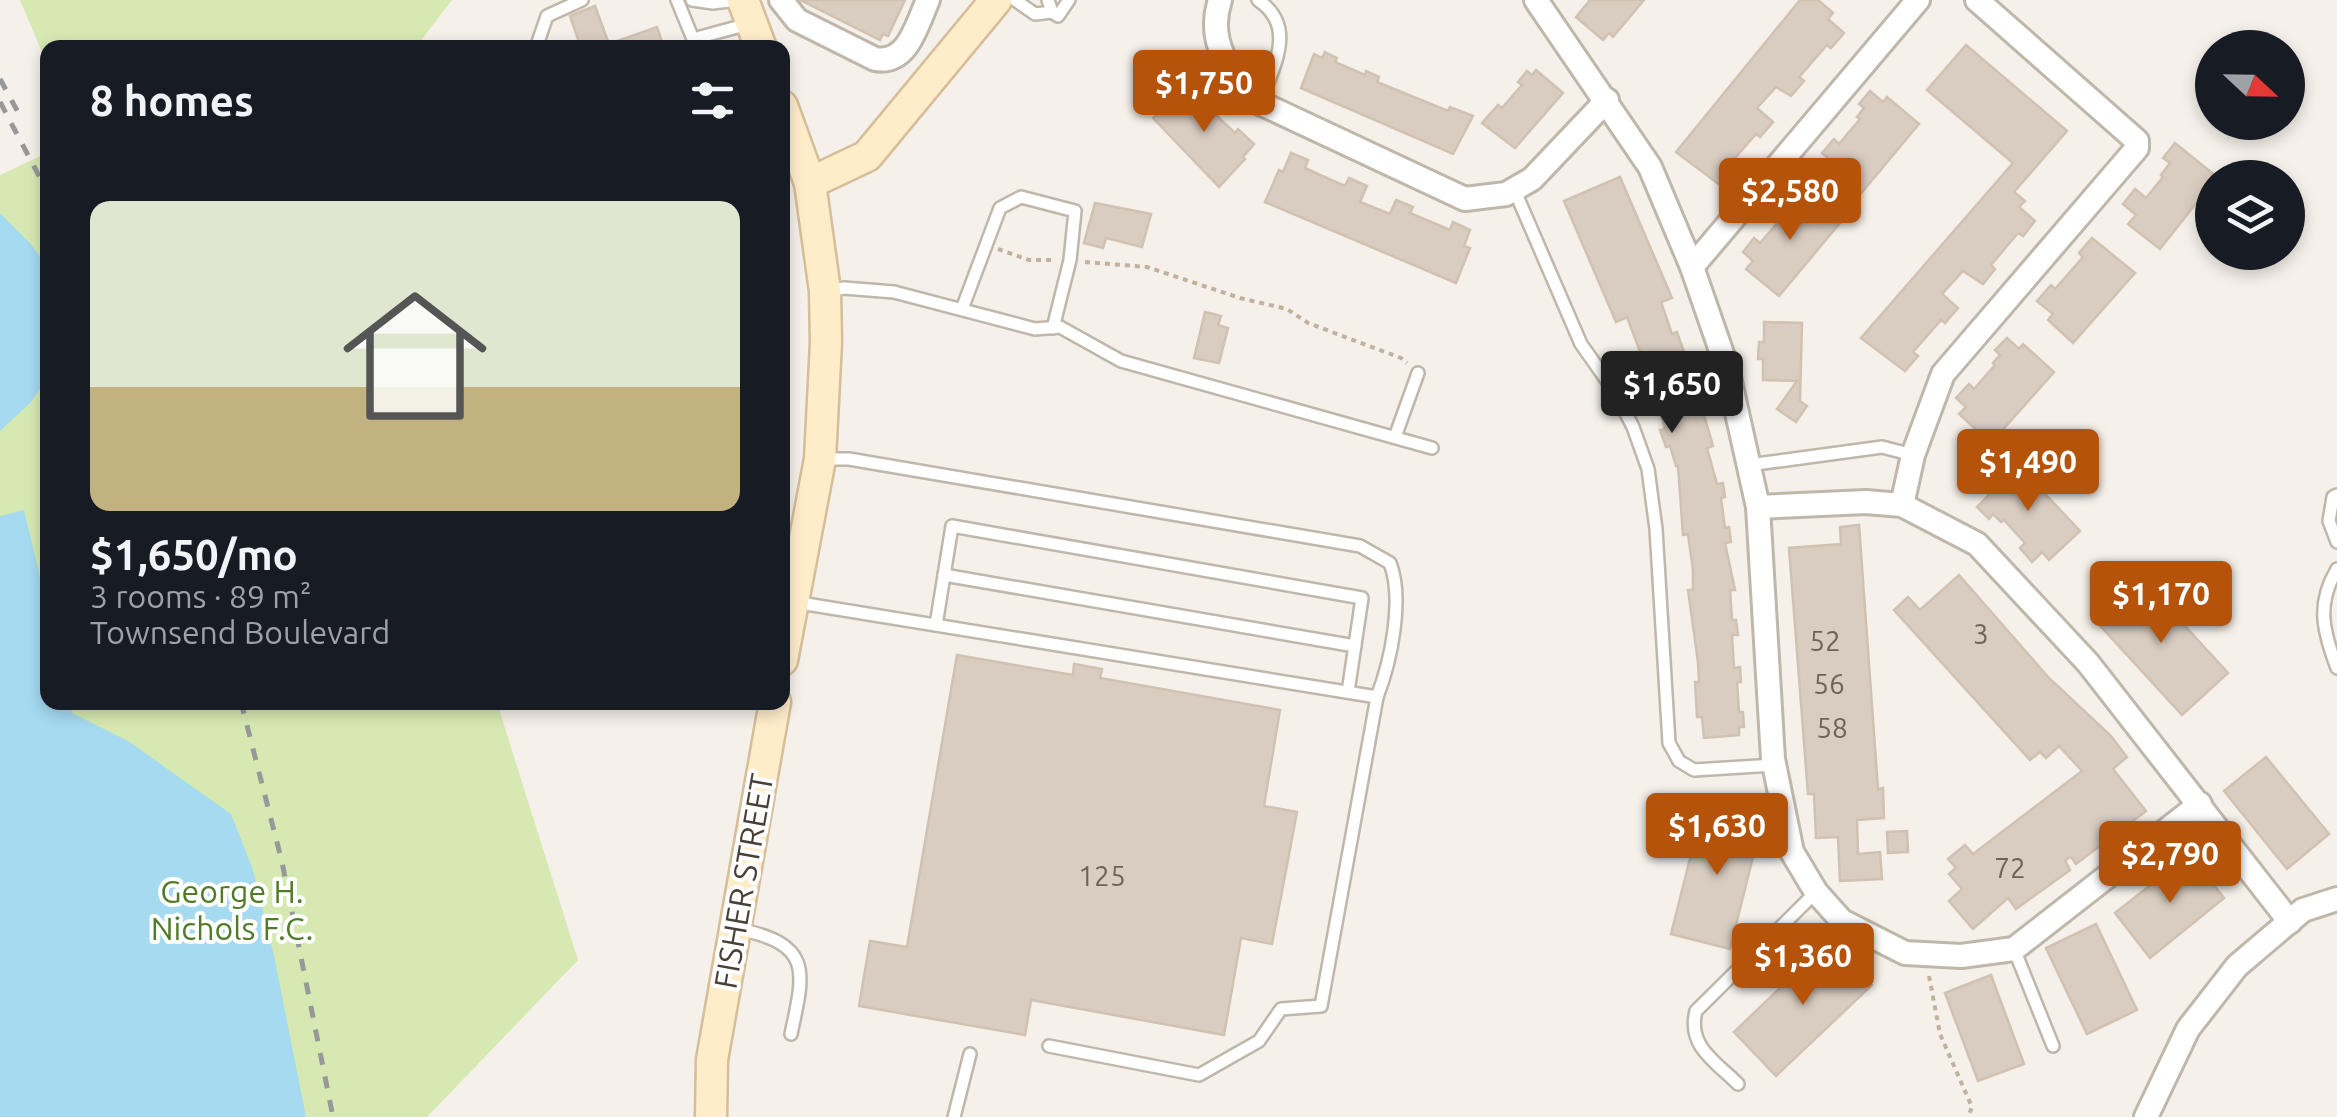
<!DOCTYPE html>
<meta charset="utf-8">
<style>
:root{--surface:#171b24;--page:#242831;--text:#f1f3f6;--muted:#9ea1a6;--line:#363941;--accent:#b45309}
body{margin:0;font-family:Ubuntu,sans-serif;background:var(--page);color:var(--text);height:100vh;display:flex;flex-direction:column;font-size:38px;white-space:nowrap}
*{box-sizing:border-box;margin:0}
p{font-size:32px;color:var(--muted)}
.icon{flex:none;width:55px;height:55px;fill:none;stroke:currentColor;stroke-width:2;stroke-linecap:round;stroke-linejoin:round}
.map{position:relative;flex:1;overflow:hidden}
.drawer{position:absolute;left:40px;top:40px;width:750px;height:670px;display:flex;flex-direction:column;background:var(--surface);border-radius:20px;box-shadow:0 5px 15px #0003}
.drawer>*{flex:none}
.needle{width:65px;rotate:112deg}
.tools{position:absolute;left:2195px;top:30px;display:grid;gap:20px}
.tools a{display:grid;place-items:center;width:110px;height:110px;border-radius:50%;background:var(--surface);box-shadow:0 5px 15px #0003;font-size:50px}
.price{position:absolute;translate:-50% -85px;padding:0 22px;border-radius:10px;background:var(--accent);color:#fff;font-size:32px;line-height:65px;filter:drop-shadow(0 2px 5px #0008)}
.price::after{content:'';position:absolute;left:50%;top:60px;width:30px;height:22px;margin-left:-15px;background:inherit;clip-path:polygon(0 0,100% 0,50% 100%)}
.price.on{background:#222;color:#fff}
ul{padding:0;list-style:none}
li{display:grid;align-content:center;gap:20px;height:530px;padding:0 50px}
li+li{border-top:2px solid var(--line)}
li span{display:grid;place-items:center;height:310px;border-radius:20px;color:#555}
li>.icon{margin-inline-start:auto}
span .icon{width:180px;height:180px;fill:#fffc;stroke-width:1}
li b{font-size:42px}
h2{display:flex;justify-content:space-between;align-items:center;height:120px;padding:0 50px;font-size:42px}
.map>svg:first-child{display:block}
</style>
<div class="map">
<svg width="2337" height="1117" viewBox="0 0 2337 1117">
<rect width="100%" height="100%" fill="#f5f0e9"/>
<g fill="#d6e9b2">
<path d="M20 0H452L422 39 424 47 48 48 47 64Z"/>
<path d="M47 153 48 702 497 703 578 960 427 1117H0V175Z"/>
</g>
<g fill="#a5daf1">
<path d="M0 213 29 242 48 267 47 380 30 403 0 431Z"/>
<path d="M24 510 47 606 48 702 70 703 72 713 128 741 231 814 253 870 274 956 306 1117H0V516Z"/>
</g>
<g fill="#d9cdc1" stroke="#d1c1b1" stroke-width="2.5">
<path d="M800 0H905L888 36 883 34 880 40Z"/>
<path d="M1590 0H1644L1613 37 1609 33 1603 40 1576 17Z"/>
<path d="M1800 0H1818L1833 13 1828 19 1844 33 1831 48 1827 45 1799 77 1804 81 1791 96 1776 87 1757 108 1773 122 1760 137 1756 134 1728 166 1733 170 1720 185 1676 152Z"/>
<path d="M595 6 609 44 657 27 664 48H581L570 16Z"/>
<path d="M1966 45 2067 131 2014 192 2025 201 2019 207 2035 221 2023 236 2018 233 1991 265 1995 269 1983 284 1963 271 1942 294 1958 308 1945 323 1941 320 1913 352 1918 356 1905 371 1861 338 2013 163 1927 90Z"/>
<path d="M1325 52 1337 58 1335 62 1365 75 1366 71 1379 77 1377 82 1448 111 1450 107 1473 116 1453 154 1301 88 1314 54 1322 58Z"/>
<path d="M1536 70 1563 93 1515 148 1482 123 1498 105 1502 108 1522 85 1518 82 1527 71 1532 75Z"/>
<path d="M1195 83 1210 97 1203 103 1235 133 1238 129 1254 144 1243 157 1245 159 1219 187 1153 118 1174 95 1178 93 1182 97Z"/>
<path d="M1870 91 1883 102 1887 97 1919 124 1858 197 1825 169 1832 161 1822 153 1834 139 1839 144 1860 119 1857 117 1864 108 1859 104Z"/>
<path d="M2175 143 2217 177 2212 178V183L2160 249 2128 224 2136 215 2123 204 2135 189 2146 198 2163 177 2161 175 2170 163 2163 158Z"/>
<path d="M1291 153 1308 160 1305 168 1320 175 1345 186 1349 178 1367 186 1360 202 1390 214 1396 200 1413 207 1410 213 1450 230 1453 222 1470 230 1464 246 1470 248 1456 283 1265 202 1279 170 1283 172Z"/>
<path d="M1620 177 1672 298 1661 302 1672 334 1677 332 1691 372 1686 374 1692 394 1696 407 1701 405 1713 446 1707 448 1717 484 1723 483 1725 497 1721 498 1725 528 1729 527 1731 542 1725 543 1735 590H1730L1732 620H1736L1738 635H1732L1734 668 1740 667 1741 682H1737L1739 712H1743L1744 727H1739V735L1704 738 1702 717H1697L1695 682H1699L1698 662 1688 590H1693V570L1688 534 1683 535 1678 466H1676L1670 446 1666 447 1660 430 1665 429 1660 409 1647 374 1644 376 1638 359 1642 357 1627 317 1616 322 1564 201Z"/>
<path d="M1791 191 1804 201 1808 196 1840 223 1779 296 1746 269 1753 261 1743 252 1754 238 1760 243 1781 219 1778 216 1785 208 1780 204Z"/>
<path d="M1095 203 1151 214 1142 247 1106 238 1103 248 1084 243Z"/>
<path d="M2092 238 2135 273 2073 343 2048 320 2053 314 2037 301 2051 285 2055 289 2083 257 2079 253Z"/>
<path d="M1205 312 1221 316 1218 325 1228 328 1219 363 1194 358Z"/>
<path d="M1764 322 1802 323 1800 401 1807 406 1796 422 1777 409 1797 381 1763 380V359H1758L1759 342H1764Z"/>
<path d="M2007 338 2019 349 2023 344 2054 372 1991 443 1959 414 1966 407 1956 398 1969 384 1974 389 1995 365 1993 363 2000 355 1995 350Z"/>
<path d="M2015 462 2080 531 2049 560 2042 552 2032 562 2020 548 2025 543 2004 520 2001 522 1993 514 1989 519 1977 507 1989 495 1985 490Z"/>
<path d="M1859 525 1878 789 1883 788 1884 818 1857 820 1858 854 1880 852 1882 879 1840 881 1838 837 1816 838 1814 794H1808L1789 548 1841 544 1840 527Z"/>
<path d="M1959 575 2049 678 2111 736 2127 757 2113 769 2146 811 2076 864 2071 857 2065 860 2070 870 2016 909 2008 898 1973 929 1949 901 1962 889 1949 874 1956 868 1948 859 1965 845 1973 854 2082 771 2059 746 2046 758 2040 752 2030 760 1894 610 1908 597 1920 610Z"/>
<path d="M2140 577 2228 673 2182 715 2094 619Z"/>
<path d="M957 655 1073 675 1074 664 1102 669 1100 678 1280 710 1264 806 1297 812 1272 944 1241 938 1224 1035 1031 1000 1025 1035 859 1006 870 941 907 947Z"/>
<path d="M2266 757 2329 834 2287 869 2224 791Z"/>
<path d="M1703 807 1762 821 1730 949 1671 934Z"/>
<path d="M1907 831 1908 852 1888 853 1887 832Z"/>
<path d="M2190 854 2224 898 2150 958 2115 913Z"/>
<path d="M2096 924 2137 1010 2087 1034 2046 948Z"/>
<path d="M1830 940 1872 985 1776 1076 1734 1032Z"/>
<path d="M1991 975 2024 1064 1978 1081 1945 993Z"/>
</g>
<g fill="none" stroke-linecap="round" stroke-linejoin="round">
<defs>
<g id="lane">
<path d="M677 0 693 39 752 23"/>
<path d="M692 0 713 3 736 0"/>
<path d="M1015 0 1035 14 1052 12 1048 0"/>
<path d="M1258 0C1298 27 1273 67 1260 103"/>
<path d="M1052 12 1058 16 1069 0"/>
<path d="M536 48 547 16 582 0"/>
<path d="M1514 189 1581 344 1615 392 1633 427 1648 469 1656 529 1669 743 1679 761 1694 770 1774 765"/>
<path d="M828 291 844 288 894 292 1035 329 1060 327 1121 361 1432 448"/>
<path d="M962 309 1000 208 1021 197 1075 211 1070 260 1053 328"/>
<path d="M1395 437 1418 373"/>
<path d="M1749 465 1882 447 1913 455"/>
<path d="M2337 495 2333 497 2329 521 2337 542"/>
<path d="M2337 569C2316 604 2323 631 2337 668"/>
<path d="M944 575 1355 646"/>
<path d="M794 602 1377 697C1391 661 1404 599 1390 563L1360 546 849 459H820"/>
<path d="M936 625 952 526 1362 598 1348 692"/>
<path d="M738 929C812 944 805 970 791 1034"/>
<path d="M2014 949 2053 1046"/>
<path d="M1049 1046 1199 1075 1259 1041 1281 1009 1321 1006 1377 697"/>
<path d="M1738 1084C1715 1061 1687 1046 1696 1011L1816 892"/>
<path d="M954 1117 970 1054"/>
</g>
<g id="street">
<path d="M781 0 797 20 875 59C908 65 917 24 928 0"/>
<path d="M1220 0C1206 42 1230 75 1260 103L1465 199 1506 194 1532 179 1607 100"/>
<path d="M1536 0 1650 167 1692 267 1727 368 1758 507 1773 759 1792 852 1816 892 1842 921 1905 953 1961 956 2014 949 2200 804"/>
<path d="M1692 267 1918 0"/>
<path d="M1902 505 1913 455 1943 374 2137 148V141L1977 0"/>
<path d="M1758 507 1866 502 1902 505 1977 544 2088 663 2290 922"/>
<path d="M2146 1117 2188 1029 2237 966 2303 910 2337 899"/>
</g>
<g id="secondary">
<path d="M743 0 761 48"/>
<path d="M782 106 810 183 825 291 826 342 820 459 782 660"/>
<path d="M810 183 867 156 996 0"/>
<path d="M711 1117 712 1060 775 702"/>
</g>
</defs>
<use href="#lane" stroke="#c0b7ab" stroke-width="16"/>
<use href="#street" stroke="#c0b7ab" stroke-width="28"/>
<use href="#secondary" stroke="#d5be99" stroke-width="35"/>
<g stroke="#c2b19c" stroke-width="4" stroke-dasharray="5 5" stroke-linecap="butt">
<path d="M998 249 1029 260H1056"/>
<path d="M1085 262 1147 267 1240 298 1287 309 1308 323 1401 358 1407 363"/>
<path d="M1929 976 1940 1034 1972 1107 1968 1117"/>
</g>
<use href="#lane" stroke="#fff" stroke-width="11"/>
<use href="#street" stroke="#fff" stroke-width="22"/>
<use href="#secondary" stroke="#ffecc9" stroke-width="30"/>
<g stroke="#989898" stroke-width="5" stroke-dasharray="12 12" stroke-linecap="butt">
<path d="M0 79 19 114"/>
<path d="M0 102 48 193"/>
<path d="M241 702 282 862 333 1117"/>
</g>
</g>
<g text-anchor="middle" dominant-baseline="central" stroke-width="8" stroke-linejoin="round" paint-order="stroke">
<g font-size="28" fill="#6c635a">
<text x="1981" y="633">3</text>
<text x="1825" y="640">52</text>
<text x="1829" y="683">56</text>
<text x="1832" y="727">58</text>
<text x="2010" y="867">72</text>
<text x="1102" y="875">125</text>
</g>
<g font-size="32" fill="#484037" stroke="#fff">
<text transform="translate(743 881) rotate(-80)">FISHER STREET</text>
</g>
<g font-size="32" fill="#517b29" stroke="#fff">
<text x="232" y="891">George H.<tspan x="232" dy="37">Nichols F.C.</tspan></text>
</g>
</g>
</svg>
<div class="tools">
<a><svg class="needle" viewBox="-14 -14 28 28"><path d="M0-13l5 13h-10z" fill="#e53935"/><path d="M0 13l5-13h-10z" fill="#9ea1a6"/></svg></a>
<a><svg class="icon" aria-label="layers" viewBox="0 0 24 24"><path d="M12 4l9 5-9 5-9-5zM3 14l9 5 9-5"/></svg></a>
</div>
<b class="price" style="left:1204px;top:135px">$1,750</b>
<b class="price" style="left:1790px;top:243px">$2,580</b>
<b class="price on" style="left:1672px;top:436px">$1,650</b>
<b class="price" style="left:2028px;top:514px">$1,490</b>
<b class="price" style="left:2161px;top:646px">$1,170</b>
<b class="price" style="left:1717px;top:878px">$1,630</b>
<b class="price" style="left:2170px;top:906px">$2,790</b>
<b class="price" style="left:1803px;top:1008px">$1,360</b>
<section class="drawer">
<h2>8 homes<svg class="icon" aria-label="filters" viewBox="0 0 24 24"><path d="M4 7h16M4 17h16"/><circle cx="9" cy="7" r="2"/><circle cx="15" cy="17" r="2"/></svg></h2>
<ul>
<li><span style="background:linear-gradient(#dfe7d0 60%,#c2b280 0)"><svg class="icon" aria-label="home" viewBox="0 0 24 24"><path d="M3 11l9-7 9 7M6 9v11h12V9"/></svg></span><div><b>$1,650/mo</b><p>3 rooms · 89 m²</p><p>Townsend Boulevard</p></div></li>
</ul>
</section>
</div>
